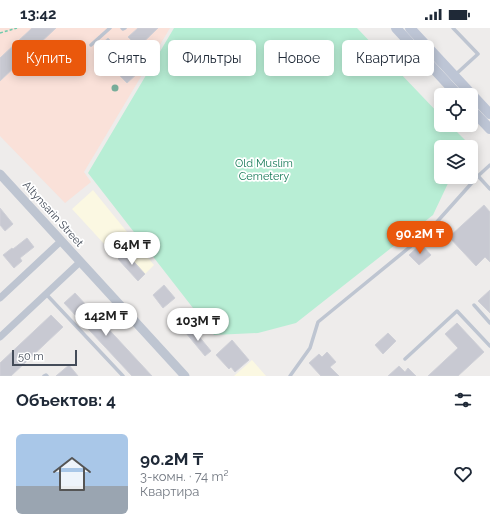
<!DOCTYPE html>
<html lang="ru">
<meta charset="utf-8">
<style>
:root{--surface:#fff;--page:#f2f2f3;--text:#1f2937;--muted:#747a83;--accent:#ea580c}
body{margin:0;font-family:Raleway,sans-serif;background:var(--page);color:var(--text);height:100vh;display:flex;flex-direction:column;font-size:15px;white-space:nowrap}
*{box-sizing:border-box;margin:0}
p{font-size:13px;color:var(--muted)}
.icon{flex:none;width:22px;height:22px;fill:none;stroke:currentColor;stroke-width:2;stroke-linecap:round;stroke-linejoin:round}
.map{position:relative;height:348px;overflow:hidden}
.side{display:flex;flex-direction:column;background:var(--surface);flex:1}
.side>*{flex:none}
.guide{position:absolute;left:12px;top:12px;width:466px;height:36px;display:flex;gap:8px}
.buttons{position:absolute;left:434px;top:60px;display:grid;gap:8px}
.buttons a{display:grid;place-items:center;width:44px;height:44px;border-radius:6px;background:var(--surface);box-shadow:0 2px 10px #0003;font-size:20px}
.scale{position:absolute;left:12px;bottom:10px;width:65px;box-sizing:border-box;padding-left:4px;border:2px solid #444c59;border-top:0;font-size:11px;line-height:14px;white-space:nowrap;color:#444c59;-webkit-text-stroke:3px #fff;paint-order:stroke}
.price{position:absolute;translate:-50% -34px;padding:0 9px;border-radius:14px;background:#fff;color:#222;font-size:13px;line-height:26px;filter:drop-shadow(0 1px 2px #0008)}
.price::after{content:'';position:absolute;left:50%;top:24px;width:12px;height:9px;margin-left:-6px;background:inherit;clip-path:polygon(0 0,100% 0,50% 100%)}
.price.on{background:var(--accent);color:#fff}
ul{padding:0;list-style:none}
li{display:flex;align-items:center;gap:12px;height:100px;padding:0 16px}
li span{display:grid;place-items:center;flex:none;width:112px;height:80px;border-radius:6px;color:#555}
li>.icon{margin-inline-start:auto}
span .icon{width:48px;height:48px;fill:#fffc;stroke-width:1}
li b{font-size:17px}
h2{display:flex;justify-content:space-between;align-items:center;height:48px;padding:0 16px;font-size:17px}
.pill{padding:0 14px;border-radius:6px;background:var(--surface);box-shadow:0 2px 10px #0003;font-size:14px;line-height:36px}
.pill.on{background:var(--accent);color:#fff}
.status{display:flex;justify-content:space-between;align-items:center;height:28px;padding:0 20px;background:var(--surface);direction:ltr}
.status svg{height:11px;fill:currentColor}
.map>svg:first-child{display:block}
</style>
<div class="status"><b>13:42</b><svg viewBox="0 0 49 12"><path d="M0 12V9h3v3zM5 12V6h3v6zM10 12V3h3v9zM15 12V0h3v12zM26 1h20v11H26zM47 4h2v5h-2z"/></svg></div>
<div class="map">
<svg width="490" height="348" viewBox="0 0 490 348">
<rect width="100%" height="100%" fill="#eeeceb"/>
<g fill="#fbf8e2">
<path d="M93 162 154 237 145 246 125 224 118 231 72 181Z"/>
<path d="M252 332 266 348H234Z"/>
</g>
<path fill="#fae1d9" d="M0 0H170L84 144 91 154 65 175 0 108Z"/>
<path fill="#b8eed5" d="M174 0H357L441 88V97H450L468 115 466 119H441V149H451L433 187 296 295 258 305 214 307 88 145Z"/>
<g fill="#c8c9d2" stroke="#cfd0d7">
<path d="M32 0H56L0 53V30Z"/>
<path d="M138 0H158L127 30 139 44 127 55 95 22 108 10 120 23 131 12 128 9Z"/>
<path d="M484 177 490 184V234L485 229 476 238 449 209Z"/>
<path d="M0 180 13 196 5 203 0 197Z"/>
<path d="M27 210 34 219 20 230 22 233 14 240 3 227 12 220 13 221Z"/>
<path d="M421 216 431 227 419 237 409 227Z"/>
<path d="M125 224 145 246 138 253 118 231Z"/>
<path d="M164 257 175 270 163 280 153 267Z"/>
<path d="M490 262V285L478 273Z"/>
<path d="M75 265 152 348H132L64 275Z"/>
<path d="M51 287 63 299 11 348H0V335Z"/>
<path d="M457 295 484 324 458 348H428L458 320 445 306Z"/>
<path d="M192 300 211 323 205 328 186 305Z"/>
<path d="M388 305 396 313 383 326 375 317Z"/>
<path d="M232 312 249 332 235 344 231 339 229 341 216 327Z"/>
<path d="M327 324 336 334 330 339 339 348H321L309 335 319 326 322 329Z"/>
<path d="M69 337 78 348H56Z"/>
<path d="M399 338 405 344 408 340 416 348H388Z"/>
</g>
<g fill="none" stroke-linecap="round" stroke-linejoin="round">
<path stroke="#70cbac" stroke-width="1.5" stroke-dasharray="3 2" stroke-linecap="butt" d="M0 5 17 0"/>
<g stroke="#bec5d1" stroke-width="3.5">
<path d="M122 0 123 1 125 0"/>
<path d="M453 0 478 26 455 47"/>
<path d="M91 17 110 0"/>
<path d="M478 148 490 161"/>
<path d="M46 266 123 348"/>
<path d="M474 277 490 295"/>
<path d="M405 331 457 283 490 318"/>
<path d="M44 348 46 347 47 348"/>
<path d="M290 348 310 320 318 294 427 205 478 148 490 137"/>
</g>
<g stroke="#bec5d1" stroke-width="7">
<path d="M0 270 61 213"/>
<path d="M0 309 80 234"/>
</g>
<path stroke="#bec5d1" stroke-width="9" d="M0 146 185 348"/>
<g stroke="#bdc5d5" stroke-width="10">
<path d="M396 0 458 67"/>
<path d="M410 0 490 86"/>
<path d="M471 81 490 101"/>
</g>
</g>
<circle fill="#77ad9a" cx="115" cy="60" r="3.5"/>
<g text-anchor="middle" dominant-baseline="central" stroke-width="3.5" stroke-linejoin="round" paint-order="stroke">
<g font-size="11" fill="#167957" stroke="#fff">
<text x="264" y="135">Old Muslim<tspan x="264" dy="13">Cemetery</tspan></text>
</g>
<g font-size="11" fill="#444c59" stroke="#fff">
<text transform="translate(53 186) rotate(48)">Altynsarin Street</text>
</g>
</g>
</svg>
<div class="buttons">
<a><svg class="icon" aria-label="locate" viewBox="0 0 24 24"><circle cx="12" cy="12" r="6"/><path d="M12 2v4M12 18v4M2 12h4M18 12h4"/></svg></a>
<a><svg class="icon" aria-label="layers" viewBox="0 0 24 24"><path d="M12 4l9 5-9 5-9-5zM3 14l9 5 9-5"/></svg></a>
</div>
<div class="scale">50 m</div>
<b class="price on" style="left:420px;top:227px">90.2M ₸</b>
<b class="price" style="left:132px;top:238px">64M ₸</b>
<b class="price" style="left:106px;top:309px">142M ₸</b>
<b class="price" style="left:198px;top:314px">103M ₸</b>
<div class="guide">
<a class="pill on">Купить</a>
<a class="pill">Снять</a>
<a class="pill">Фильтры</a>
<a class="pill">Новое</a>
<a class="pill">Квартира</a>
</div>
</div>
<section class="side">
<h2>Объектов: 4<svg class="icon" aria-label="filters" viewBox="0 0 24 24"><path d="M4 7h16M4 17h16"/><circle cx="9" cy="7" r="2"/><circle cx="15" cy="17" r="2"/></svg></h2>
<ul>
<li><span style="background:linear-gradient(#a9c7e8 65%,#9aa5b1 0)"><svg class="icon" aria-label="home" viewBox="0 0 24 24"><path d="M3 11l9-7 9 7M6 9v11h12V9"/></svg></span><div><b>90.2M ₸</b><p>3-комн. · 74 m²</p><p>Квартира</p></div><svg class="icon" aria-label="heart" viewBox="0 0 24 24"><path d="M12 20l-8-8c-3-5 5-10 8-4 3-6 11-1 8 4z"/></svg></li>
</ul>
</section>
